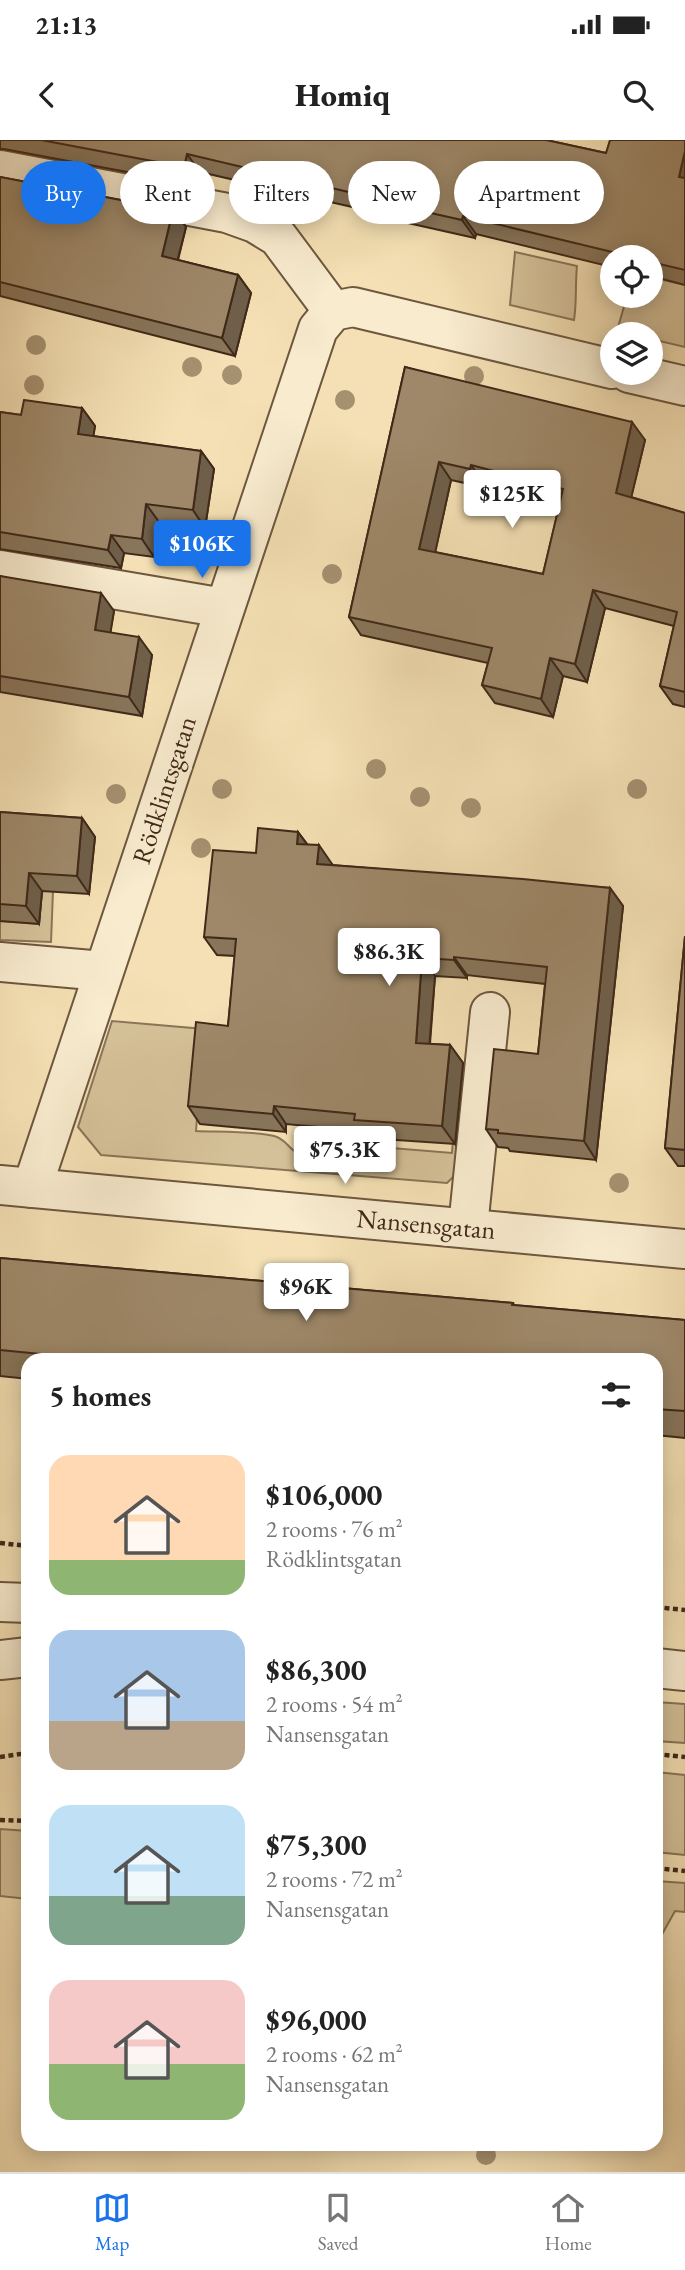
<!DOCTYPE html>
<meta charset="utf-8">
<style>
:root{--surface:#fff;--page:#f2f2f2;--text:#222;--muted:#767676;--line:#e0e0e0;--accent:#1a73e8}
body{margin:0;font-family:"EB Garamond",serif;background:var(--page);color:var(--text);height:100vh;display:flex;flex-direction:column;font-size:26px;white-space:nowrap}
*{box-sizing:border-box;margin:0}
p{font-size:23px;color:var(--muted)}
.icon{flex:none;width:38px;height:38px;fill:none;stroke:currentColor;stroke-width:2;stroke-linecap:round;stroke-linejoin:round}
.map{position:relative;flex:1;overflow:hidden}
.side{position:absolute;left:21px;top:1213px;width:642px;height:798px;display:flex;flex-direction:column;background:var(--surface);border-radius:21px;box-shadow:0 4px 18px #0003}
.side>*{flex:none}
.banner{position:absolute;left:21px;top:21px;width:644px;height:63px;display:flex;gap:14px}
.fabs{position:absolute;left:600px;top:105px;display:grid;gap:14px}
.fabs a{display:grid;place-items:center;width:63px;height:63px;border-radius:50%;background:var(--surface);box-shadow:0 4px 18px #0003;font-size:35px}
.price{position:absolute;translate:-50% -60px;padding:0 16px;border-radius:7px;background:#fff;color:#222;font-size:23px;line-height:46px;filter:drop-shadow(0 2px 4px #0008)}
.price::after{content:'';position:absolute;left:50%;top:42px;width:21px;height:16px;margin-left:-10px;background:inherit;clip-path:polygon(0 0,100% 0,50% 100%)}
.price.current{background:var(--accent);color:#fff}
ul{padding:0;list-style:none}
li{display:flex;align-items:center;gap:21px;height:175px;padding:0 28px}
li span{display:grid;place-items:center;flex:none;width:196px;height:140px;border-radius:21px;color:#555}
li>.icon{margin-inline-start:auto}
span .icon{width:84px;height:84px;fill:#fffc;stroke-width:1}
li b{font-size:30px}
h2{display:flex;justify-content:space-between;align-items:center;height:84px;padding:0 28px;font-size:30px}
.tag{padding:0 24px;border-radius:32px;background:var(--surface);box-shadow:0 4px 18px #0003;font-size:24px;line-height:63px}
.tag.current{background:var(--accent);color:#fff}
.status{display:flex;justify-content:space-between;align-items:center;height:49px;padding:0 35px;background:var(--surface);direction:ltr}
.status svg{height:19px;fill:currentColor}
header{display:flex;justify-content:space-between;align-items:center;height:91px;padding:0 28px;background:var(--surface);font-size:32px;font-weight:800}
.menu{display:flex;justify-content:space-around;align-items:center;height:98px;border-top:2px solid var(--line);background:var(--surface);font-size:19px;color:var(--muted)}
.menu a{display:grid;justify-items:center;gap:4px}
.menu .current{color:var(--accent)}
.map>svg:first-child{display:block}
</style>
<div class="status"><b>21:13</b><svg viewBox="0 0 49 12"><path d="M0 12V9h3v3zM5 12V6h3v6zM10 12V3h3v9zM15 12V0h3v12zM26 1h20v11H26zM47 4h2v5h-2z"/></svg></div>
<header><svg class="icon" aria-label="back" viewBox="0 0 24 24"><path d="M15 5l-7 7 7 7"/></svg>Homiq<svg class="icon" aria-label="search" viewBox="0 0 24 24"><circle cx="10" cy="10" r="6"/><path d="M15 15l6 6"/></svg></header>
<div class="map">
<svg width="685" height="2032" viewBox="0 0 685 2032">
<rect width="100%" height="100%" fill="#f4e0b4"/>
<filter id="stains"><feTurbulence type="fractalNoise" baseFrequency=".00286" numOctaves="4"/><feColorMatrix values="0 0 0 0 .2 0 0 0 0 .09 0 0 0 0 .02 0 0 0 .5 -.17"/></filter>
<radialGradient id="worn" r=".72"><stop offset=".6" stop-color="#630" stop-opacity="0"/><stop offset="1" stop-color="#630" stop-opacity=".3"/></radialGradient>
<g fill="#d5c199" stroke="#8a7558" stroke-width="2">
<path d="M515 112 577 126C575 145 577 162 574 180L510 165Z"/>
<path d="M651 137 685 145V207L651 199V194H632L617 191 627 156H651Z"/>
<path d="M42 751H53L51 802 0 800V781L39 784Z"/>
<path d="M338 873 346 971 345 995 358 996 367 1006 452 1013 459 923 472 928 462 1028 447 1043 101 1015 78 987 112 881 204 889 196 991C217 992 255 991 274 996 293 1001 286 1019 318 1012L325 992Z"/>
<path d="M656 1562 685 1564V1603L656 1601Z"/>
<path d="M656 1632 685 1635V1715L656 1712Z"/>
<path d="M0 1689 28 1691V1759L0 1756Z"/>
<path d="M656 1741 685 1743V1772L675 1771 660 1798 656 1800Z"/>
</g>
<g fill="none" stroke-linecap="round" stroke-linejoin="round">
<defs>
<g id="minor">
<path d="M0 30 227 73 255 83 278 97 333 171"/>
<path d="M629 233 685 246"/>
<path d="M0 430 224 468"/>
<path d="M0 822 103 831"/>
<path d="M0 1045 685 1109"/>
<path d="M32 1048 318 189 333 171 353 167 612 229"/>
<path d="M468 1087 490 872"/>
<path d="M0 1462 28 1463"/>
<path d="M0 1520 28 1517"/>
<path d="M656 1528 685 1531"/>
</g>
</defs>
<use href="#minor" stroke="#6d573f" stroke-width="42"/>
<g stroke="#402918" stroke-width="4.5" stroke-dasharray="5 3.5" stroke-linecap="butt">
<path d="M0 1403 28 1406"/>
<path d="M656 1467 685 1470"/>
<path d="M656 1614 685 1617"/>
<path d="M0 1617 28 1613"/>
<path d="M0 1680 28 1681"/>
<path d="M656 1728 685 1731"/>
</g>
<use href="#minor" stroke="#f8ebce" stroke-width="38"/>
</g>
<g fill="#a59070">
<circle cx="36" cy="205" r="10"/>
<circle cx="192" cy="227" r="10"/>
<circle cx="232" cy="235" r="10"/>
<circle cx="474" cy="236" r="10"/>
<circle cx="34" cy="245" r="10"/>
<circle cx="345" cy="260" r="10"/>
<circle cx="332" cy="434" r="10"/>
<circle cx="376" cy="629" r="10"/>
<circle cx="222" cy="649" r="10"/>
<circle cx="637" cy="649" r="10"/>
<circle cx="116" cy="654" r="10"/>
<circle cx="420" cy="657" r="10"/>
<circle cx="471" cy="668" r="10"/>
<circle cx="201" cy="708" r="10"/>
<circle cx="339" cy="1019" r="10"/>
<circle cx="619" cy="1043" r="10"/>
<circle cx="486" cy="2015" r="10"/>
</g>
<g fill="#88755a" stroke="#402918" stroke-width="2" fill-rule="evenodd">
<path d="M0 0H546L606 13 685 0V145L651 136V117H612V127L476 94 475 98 399 81 387 75 200 32 197 45 4 9H0Z"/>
<path d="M0 37 173 70 186 87 178 120 238 135 251 153 235 216 0 156Z"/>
<path d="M405 227 645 300 631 357 685 373V567L673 564 660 546 674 486 605 468 587 542 563 536 553 577 495 563 482 545 488 523 361 495 349 477ZM451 340 483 347 484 343 560 363 543 434 435 412Z"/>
<path d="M82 268 95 286 93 296 201 311 214 329 205 388 159 382 154 417 124 413 121 428 0 409V272L21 275Z"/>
<path d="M0 436 114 471 110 492 152 515 142 576 0 552Z"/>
<path d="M0 672 82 678 95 697 89 754 42 751 39 784 0 781Z"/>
<path d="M298 692 308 705 332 724 331 725 610 748 623 766 596 1020 510 1011 508 1008 498 1007 486 989 538 914 545 844 467 835V838L435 836 430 904 450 905 463 923 455 1004 367 998 363 991 286 984V992L200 984 188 966 228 886 235 816 217 815 204 797 256 713Z"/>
<path d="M685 796V1026H678L665 1008Z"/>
<path d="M0 1118 513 1163 514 1165 685 1180V1298L656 1295V1220H28V1239L0 1236Z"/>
</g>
<g fill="#6f5f4a" stroke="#402918" stroke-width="2">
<path d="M685 11V45L679 37Z"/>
<path d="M187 14 200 32 197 45 184 27Z"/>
<path d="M173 70 186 87 174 134 162 116Z"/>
<path d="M463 76 476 94 475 98 462 80Z"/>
<path d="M238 135 251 153 235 216 222 198Z"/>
<path d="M82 268 95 286 91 312 78 294Z"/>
<path d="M632 282 645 300 628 371 616 353Z"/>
<path d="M201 311 214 329 205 388 193 370Z"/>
<path d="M439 322 451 340 432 427 419 409Z"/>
<path d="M471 325 484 343 483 347 470 329Z"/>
<path d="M146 364 159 382 154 417 142 399Z"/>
<path d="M111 395 124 413 121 428 108 410Z"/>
<path d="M593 450 605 468 587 542 575 524Z"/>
<path d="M101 453 114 471 108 508 95 490Z"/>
<path d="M139 497 152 515 142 576 129 557Z"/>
<path d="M550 518 563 536 553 577 541 559Z"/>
<path d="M82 678 95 697 89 754 77 736Z"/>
<path d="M298 692 311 710 297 704Z"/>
<path d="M319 705 332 724 330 743 317 724Z"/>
<path d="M29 733 42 751 39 784 26 766Z"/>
<path d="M610 748 623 766 596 1020 584 1001Z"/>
<path d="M454 817 467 835V838L454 820Z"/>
<path d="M422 818 435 836 428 921 416 903Z"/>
<path d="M450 905 463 923 455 1004 442 986Z"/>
<path d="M274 966 286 984V992L273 974Z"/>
</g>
<g fill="#9e8869" stroke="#402918" stroke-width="2" fill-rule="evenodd">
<path d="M41 0H546L606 13 610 0H685V11L679 37 685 38V130L651 122V117H633L463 76 462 80 386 63 374 58 187 14 184 27Z"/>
<path d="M0 37 173 70 162 116 238 135 222 198 0 142Z"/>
<path d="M405 227 632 282 616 353 685 373V552L660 546 677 472 593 450 575 524 550 518 541 559 482 545 492 508 349 477ZM439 322 470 329 471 325 563 349 543 434 419 409Z"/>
<path d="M24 260 82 268 78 294 201 311 193 370 146 364 142 399 111 395 108 410 0 392V272L21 275Z"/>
<path d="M0 436 101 453 95 490 139 497 129 557 0 536Z"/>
<path d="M0 672 82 678 77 736 29 733 26 766 0 764Z"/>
<path d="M258 688 298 692 297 704 319 705 317 724 523 739 610 748 584 1001 498 993V990L486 989 494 909 538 914 547 827 454 817V820L422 818 416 903 450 905 442 986 354 980 355 974 274 966 273 974 188 966 196 882 228 886 236 799 204 797 213 710 256 713Z"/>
<path d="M685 796V1010L665 1008Z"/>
<path d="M0 1118 513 1163 512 1165 685 1180V1271L656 1269V1220H102L0 1210Z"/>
</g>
<g text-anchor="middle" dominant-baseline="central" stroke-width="7" stroke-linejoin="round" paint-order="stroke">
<g font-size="26" fill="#402918" stroke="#f8ebce">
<text transform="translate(164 650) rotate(-72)">Rödklintsgatan</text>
<text transform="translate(426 1084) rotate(5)">Nansensgatan</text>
</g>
</g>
<rect width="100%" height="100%" filter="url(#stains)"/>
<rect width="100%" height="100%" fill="url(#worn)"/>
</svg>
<div class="fabs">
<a><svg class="icon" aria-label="locate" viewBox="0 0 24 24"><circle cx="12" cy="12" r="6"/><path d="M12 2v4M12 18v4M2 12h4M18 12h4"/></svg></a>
<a><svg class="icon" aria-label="layers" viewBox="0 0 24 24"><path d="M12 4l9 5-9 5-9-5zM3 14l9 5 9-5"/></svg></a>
</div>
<b class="price" style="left:512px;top:390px">$125K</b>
<b class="price current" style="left:202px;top:440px">$106K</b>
<b class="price" style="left:389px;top:848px">$86.3K</b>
<b class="price" style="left:345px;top:1046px">$75.3K</b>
<b class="price" style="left:306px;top:1183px">$96K</b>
<div class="banner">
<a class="tag current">Buy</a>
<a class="tag">Rent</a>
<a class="tag">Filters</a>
<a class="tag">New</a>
<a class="tag">Apartment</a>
</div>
<section class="side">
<h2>5 homes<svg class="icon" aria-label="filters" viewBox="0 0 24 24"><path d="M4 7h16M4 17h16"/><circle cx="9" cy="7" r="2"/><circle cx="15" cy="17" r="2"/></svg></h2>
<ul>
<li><span style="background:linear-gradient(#ffd9b3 75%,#8fb573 0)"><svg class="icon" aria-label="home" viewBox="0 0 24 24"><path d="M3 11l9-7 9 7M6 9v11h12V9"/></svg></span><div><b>$106,000</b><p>2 rooms · 76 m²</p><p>Rödklintsgatan</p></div></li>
<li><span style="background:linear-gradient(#a9c7e8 65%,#b9a48a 0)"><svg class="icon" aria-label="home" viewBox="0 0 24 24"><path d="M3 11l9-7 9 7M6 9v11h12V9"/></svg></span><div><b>$86,300</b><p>2 rooms · 54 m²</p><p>Nansensgatan</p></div></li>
<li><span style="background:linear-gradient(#bfe0f5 65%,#7fa58c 0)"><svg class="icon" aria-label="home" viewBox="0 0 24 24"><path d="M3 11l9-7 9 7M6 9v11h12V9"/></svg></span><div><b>$75,300</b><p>2 rooms · 72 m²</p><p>Nansensgatan</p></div></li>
<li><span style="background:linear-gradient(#f6c9c9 60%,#8fb573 0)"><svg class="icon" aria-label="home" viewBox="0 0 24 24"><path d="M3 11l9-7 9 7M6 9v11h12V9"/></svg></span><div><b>$96,000</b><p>2 rooms · 62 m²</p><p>Nansensgatan</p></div></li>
</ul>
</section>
</div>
<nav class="menu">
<a class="current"><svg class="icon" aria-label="map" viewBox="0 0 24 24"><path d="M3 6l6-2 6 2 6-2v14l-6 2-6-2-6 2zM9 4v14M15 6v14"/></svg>Map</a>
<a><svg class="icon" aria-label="saved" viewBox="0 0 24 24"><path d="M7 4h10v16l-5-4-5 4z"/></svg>Saved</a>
<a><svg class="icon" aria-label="home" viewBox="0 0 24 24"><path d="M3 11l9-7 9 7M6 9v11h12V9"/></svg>Home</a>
</nav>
